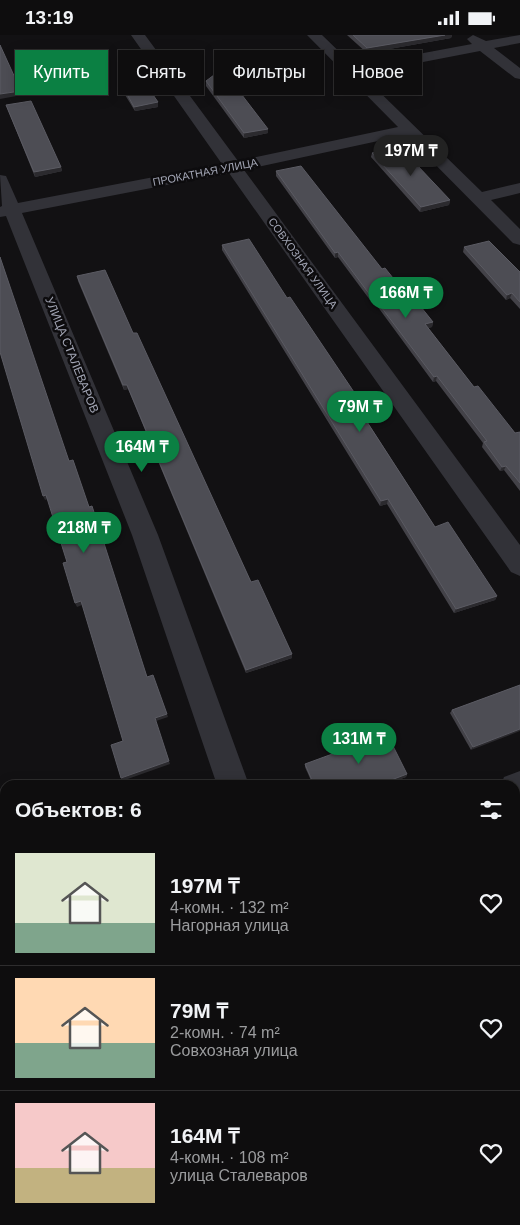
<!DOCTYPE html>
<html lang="ru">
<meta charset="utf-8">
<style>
:root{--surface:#0e0d0e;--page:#1c1b1c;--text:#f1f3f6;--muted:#9b9c9e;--line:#2e2d2e;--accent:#0b8043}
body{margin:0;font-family:Arial,sans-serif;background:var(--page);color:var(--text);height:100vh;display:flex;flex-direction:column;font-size:19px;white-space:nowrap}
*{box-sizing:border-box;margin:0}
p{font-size:16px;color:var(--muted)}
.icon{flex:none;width:28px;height:28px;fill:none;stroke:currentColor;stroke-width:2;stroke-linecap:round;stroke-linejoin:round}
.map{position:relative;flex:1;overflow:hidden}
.drawer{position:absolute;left:0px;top:745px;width:520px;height:445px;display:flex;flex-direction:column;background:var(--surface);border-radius:15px 15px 0 0;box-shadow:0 2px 12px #0003,0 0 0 1px var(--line)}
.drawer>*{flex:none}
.hud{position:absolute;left:15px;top:15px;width:490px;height:45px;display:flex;gap:10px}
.price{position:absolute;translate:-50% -42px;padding:0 11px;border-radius:18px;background:var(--accent);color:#fff;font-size:16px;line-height:32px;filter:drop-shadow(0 1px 2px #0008)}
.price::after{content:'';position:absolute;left:50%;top:30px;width:15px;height:11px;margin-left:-8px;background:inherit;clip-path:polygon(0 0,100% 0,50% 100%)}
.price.selected{background:#222;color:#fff}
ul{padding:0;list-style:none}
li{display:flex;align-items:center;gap:15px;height:125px;padding:0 15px}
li+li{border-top:1px solid var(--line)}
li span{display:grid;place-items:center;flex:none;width:140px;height:100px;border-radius:0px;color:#555}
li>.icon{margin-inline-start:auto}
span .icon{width:60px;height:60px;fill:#fffc;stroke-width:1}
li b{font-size:21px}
h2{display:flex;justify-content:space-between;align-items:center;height:60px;padding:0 15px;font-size:21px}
.tag{padding:0 18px;border-radius:0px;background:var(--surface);box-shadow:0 2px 12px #0003,0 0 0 1px var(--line);font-size:18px;line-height:45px}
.tag.selected{background:var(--accent);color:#fff}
.status{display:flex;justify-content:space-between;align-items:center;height:35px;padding:0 25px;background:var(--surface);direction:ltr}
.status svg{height:14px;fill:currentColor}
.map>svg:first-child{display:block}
</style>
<div class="status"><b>13:19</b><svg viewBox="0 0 49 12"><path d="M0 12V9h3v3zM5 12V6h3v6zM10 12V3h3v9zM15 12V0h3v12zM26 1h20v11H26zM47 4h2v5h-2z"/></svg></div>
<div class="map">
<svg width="520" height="1190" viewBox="0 0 520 1190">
<rect width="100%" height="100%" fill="#121113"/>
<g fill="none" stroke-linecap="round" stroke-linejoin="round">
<g fill="#323238" fill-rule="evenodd">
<path d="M131 0H145L238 126 398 92 307 0H322L354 31 472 9 467 4 473 0 486 6 520 0V8L494 13 520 33V44L515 43 480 16 361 39 482 157 520 148V158L491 165 520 194V210L513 208 406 100 244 135 520 510V541L511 537 229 138 22 178 158 500 249 750H217L132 500 6 181 0 182V172L2 171 0 140 6 141 18 168 222 129Z"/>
<path d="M520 736V766L515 768V750H501L504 742Z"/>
<path d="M5 942V978L0 980V944Z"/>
<path d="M377 1185H419L421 1190H379Z"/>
</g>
</g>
<g fill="#434248">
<path d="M347 0H452L451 3 367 18Z"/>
<path d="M206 46 268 98 244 103 206 51Z"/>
<path d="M122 50 158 67V72L135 76 122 55Z"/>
<path d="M6 70 61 132 62 136 35 142Z"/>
<path d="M372 118 450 165 449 170 420 177 371 122Z"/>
<path d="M276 136 382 234 413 268 433 287 432 292 428 293 474 352 515 398 520 397V456L504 435 500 436 482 412 483 408 436 346 433 347 372 264 370 265 338 222 335 223 276 141Z"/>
<path d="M222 210 287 263 364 372 363 376 361 377 435 492 497 561 495 565 454 578 387 469 380 471 222 215Z"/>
<path d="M464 212 520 237V274L510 263 506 265 463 217Z"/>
<path d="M77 241 133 298 251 547 292 619V623L246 638 128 354 124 355 78 246Z"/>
<path d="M520 650 471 715 450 678 452 675Z"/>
<path d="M305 729 407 739 406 742 384 750H313L305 732Z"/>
<path d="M520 819V828L516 822Z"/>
</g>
<g fill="#2b2a2e">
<path d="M445 0H452L451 3 367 18V13Z"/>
<path d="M21 56 22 60 0 64V59Z"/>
<path d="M158 67V72L135 76 134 72Z"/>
<path d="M268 94V98L244 103V98Z"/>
<path d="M61 132 62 136 35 142 34 137Z"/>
<path d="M450 165 449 170 420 177 421 172Z"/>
<path d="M338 217V222L335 223V218Z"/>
<path d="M512 258 510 263 506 265 507 260Z"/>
<path d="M370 260H372V264L370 265Z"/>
<path d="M433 287 432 292 424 294 425 289Z"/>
<path d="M437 341 436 346 433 347 434 342Z"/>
<path d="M123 350H127L128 354 124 355Z"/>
<path d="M364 372 363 376 358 378V373Z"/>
<path d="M506 431 504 435 500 436 502 432Z"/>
<path d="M46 460 48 464 45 465 43 461Z"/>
<path d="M388 464 387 469 380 471 381 466Z"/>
<path d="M497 561 495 565 454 578 456 574Z"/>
<path d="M81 566 82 570 77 572 75 568Z"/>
<path d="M292 619V623L246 638V635Z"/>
<path d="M167 679 168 682 156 686 155 683Z"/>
<path d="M520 694V696L471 715 473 712Z"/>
<path d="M169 726 170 729 122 746 121 743Z"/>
<path d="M407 739 406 742 384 750H378Z"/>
<path d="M5 898V901L0 903V900Z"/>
</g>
<g fill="#4d4d54" stroke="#5b5b63">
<path d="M353 0H445L367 13Z"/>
<path d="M0 10 21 56 0 59Z"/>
<path d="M222 34 268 94 244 98 206 46Z"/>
<path d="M144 47 158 67 134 72 122 50Z"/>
<path d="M31 66 61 132 34 137 6 70Z"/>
<path d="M399 111 450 165 421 172 372 118Z"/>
<path d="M301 131 382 234 385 233 413 268 417 267 433 287 425 289 474 352 478 351 515 398 520 397V448L506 431 502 432 484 407 487 406 437 341 434 342 372 260H370L338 217 335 218 276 136Z"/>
<path d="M249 204 287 263 290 262 364 372 358 373 435 492 448 487 497 561 456 574 388 464 381 466 222 210Z"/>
<path d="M489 206 520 237V267L512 258 507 260 464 212Z"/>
<path d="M0 222 69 426 73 425 89 472 92 471 147 642 153 640 167 679 155 683 169 726 121 743 111 710 123 706 81 566 75 568 63 528 67 527 46 460 43 461 0 317Z"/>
<path d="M105 235 133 298H137L251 547 258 545 292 619 246 635 127 350H123L77 241Z"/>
<path d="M520 650V694L473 712 452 675Z"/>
<path d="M387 699 407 739 378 750H314L305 729Z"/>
<path d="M5 843V898L0 900V845Z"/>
<path d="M19 1185H26L19 1188Z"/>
</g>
<g text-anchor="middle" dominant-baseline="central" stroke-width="5" stroke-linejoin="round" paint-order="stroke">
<g font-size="11" fill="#a2a5b4" stroke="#0d0c0e">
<text transform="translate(205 137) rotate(-11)">ПРОКАТНАЯ УЛИЦА</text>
<text transform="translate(303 228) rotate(54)">СОВХОЗНАЯ УЛИЦА</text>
</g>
<g font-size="12" fill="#a2a5b4" stroke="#0d0c0e">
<text transform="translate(72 320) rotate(68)">УЛИЦА СТАЛЕВАРОВ</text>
</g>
</g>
</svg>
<b class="price selected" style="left:411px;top:142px">197M ₸</b>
<b class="price" style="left:406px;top:284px">166M ₸</b>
<b class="price" style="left:360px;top:398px">79M ₸</b>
<b class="price" style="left:142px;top:438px">164M ₸</b>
<b class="price" style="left:84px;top:519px">218M ₸</b>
<b class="price" style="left:359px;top:730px">131M ₸</b>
<div class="hud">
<a class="tag selected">Купить</a>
<a class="tag">Снять</a>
<a class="tag">Фильтры</a>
<a class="tag">Новое</a>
</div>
<section class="drawer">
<h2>Объектов: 6<svg class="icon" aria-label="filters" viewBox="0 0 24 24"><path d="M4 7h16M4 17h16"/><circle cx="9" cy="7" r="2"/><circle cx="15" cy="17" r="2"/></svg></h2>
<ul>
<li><span style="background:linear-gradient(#dfe7d0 70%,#7fa58c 0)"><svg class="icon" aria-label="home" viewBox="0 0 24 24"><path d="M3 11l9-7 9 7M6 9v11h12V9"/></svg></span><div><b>197M ₸</b><p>4-комн. · 132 m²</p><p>Нагорная улица</p></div><svg class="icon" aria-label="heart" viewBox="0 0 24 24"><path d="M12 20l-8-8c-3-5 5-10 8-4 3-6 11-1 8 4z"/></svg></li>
<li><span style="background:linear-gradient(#ffd9b3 65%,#7fa58c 0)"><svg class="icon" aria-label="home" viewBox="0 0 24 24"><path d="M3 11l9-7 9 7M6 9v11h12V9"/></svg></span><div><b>79M ₸</b><p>2-комн. · 74 m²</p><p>Совхозная улица</p></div><svg class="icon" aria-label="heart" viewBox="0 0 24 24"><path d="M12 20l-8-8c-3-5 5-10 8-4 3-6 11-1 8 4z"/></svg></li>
<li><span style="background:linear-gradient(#f6c9c9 65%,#c2b280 0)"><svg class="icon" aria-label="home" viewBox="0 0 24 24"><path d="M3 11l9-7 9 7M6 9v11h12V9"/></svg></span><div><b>164M ₸</b><p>4-комн. · 108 m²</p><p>улица Сталеваров</p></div><svg class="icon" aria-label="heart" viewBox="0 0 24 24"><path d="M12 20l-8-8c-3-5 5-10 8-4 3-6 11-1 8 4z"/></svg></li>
</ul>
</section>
</div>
